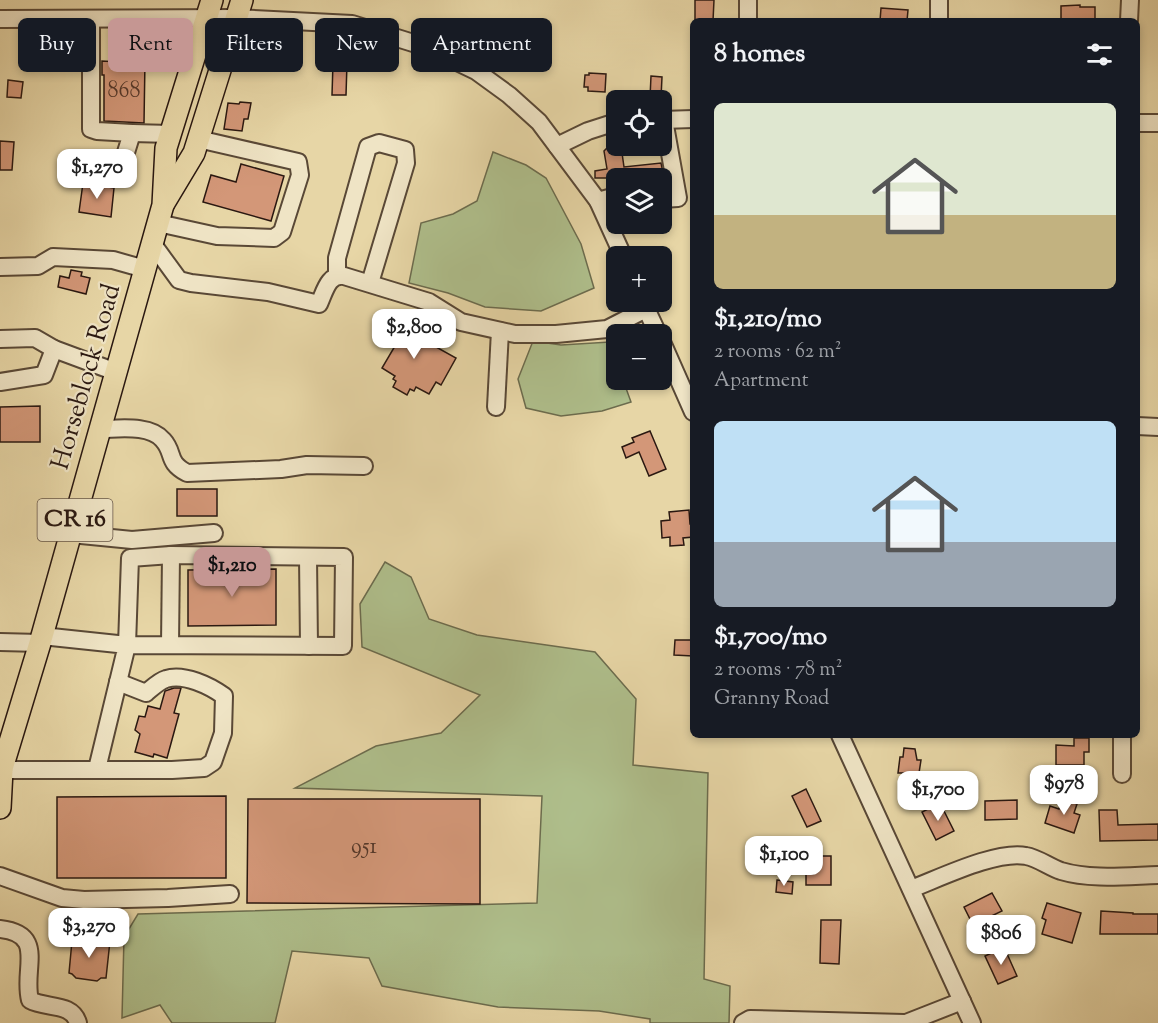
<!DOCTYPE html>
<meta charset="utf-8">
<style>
:root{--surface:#171b24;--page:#242831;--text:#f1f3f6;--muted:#9ea1a6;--accent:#c59692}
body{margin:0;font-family:"Sorts Mill Goudy",serif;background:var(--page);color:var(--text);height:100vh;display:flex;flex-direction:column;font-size:22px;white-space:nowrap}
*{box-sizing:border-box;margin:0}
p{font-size:20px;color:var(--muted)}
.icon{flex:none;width:33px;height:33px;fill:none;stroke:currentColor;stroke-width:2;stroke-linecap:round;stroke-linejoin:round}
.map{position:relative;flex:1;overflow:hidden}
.sheet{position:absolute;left:690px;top:18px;width:450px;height:720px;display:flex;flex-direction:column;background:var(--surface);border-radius:9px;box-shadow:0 3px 9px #0003}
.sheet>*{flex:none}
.banner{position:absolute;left:18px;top:18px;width:570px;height:54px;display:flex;gap:12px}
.fabs{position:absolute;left:606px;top:90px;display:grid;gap:12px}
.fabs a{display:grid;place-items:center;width:66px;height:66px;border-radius:9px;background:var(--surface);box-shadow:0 3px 9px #0003;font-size:30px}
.price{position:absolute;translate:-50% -51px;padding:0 14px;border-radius:12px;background:#fff;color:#222;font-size:20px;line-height:39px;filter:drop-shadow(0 2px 3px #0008)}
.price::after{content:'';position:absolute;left:50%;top:36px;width:18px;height:14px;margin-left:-9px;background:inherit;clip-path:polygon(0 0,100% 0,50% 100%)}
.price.active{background:var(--accent);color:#111}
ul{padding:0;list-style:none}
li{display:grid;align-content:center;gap:12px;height:318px;padding:0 24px}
li span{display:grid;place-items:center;height:186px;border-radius:9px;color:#555}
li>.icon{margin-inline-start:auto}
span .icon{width:108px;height:108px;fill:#fffc;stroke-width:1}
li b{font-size:26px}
h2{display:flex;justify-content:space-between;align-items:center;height:72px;padding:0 24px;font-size:26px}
.chip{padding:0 21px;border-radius:9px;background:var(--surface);box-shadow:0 3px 9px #0003;font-size:21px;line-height:54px}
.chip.active{background:var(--accent);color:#111}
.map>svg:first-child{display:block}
</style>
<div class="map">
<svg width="1158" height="1023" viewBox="0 0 1158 1023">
<rect width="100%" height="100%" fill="#e7d6a6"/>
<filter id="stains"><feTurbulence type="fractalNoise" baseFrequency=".00333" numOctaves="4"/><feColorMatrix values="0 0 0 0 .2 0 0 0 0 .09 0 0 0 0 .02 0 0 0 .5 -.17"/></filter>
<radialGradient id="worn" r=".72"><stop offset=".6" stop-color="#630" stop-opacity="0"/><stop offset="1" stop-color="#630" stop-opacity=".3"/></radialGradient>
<g fill="#afbf8c" stroke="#6c6c4e" stroke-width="1.5">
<path d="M493 152 526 165 546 178 581 244 594 288 541 311 485 307 448 293 409 283 421 223 453 214 477 201Z"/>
<path d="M533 341 561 345 610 342 616 361V380H623L631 402 602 411 561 416 526 408 518 379Z"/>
<path d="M385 562 411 577 429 619 477 635 595 652 636 699 633 765 708 773 704 979 730 986 729 1023H650V1019L599 1011 498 1007 382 986 369 958 292 951 275 1023H172L160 1005 122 1018 124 937 138 914 537 903 542 796 295 788 376 746 441 733 480 695 362 647 360 604Z"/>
</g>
<g fill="#d39778" stroke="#2a1811" stroke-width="1.5">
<path d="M695 0H714L713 21H695Z"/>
<path d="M1080 5V7H1095V21H1061V6Z"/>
<path d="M881 8 908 10 907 21H880Z"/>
<path d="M123 42 153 47 150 61 145 60 144 123 104 121V75H102V61L119 62Z"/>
<path d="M43 52H63V68L44 69Z"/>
<path d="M333 63H347L346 95H332Z"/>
<path d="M589 73 606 74 605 92 588 91V87H584L585 75H589Z"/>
<path d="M651 76 662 77 661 98H650Z"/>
<path d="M8 80 23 82 21 98 7 97Z"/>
<path d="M240 102 251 103 248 119H244L242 131 224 129 228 103 239 104Z"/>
<path d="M0 141 14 142 12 170H0Z"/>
<path d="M609 146H621L624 167 661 163 664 177 658 178H595V171L607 169 604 151Z"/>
<path d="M241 164 284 176 271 221 203 202 211 175 236 182Z"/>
<path d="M83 183 114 188 111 217 79 212Z"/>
<path d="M71 270 82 272 81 276 90 278 86 294 58 287 60 276 69 278Z"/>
<path d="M384 318 456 358 441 385 436 382 429 394 416 387 414 391 410 389 407 395 393 387 396 381 393 379 395 376 382 368 395 346 375 335Z"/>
<path d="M40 406V442H0V407Z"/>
<path d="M650 431 666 469 649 476 639 452 626 458 622 447 634 442 632 438Z"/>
<rect x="177" y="489" width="40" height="27"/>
<path d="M689 510 690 524H693V537L683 538 684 545 670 546V537L662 538 661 521 670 520 669 512Z"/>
<path d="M276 569V625L188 626V570Z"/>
<path d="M675 640H693V656L674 655Z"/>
<path d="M174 688H181L174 713 179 714 167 758 154 754 153 757 135 752 140 734 135 730 139 716 145 717 148 706 160 709 165 691Z"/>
<path d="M1074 738H1089V752H1084V765H1056V745L1074 746Z"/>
<path d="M904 748 915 749 917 760H921L919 773H898L900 757H903Z"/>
<path d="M806 789 821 821 807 827 792 796Z"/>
<path d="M226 796V878H57V797Z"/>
<path d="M248 799H480V904L247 903Z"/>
<path d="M1062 799 1077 804 1074 813 1080 815 1074 833 1045 823 1050 806 1059 809Z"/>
<path d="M1017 800V819L985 820V801Z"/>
<path d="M940 803 954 831 936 840 922 812Z"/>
<path d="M1099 810H1117L1118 825 1158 824V840L1100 841Z"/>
<path d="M813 856H831V885H806V873L813 874Z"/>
<path d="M777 880 793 882 792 894 776 892Z"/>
<path d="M992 893 1002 911 973 925 964 907Z"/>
<path d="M1047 903 1081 913 1072 943 1042 934 1046 920 1042 918Z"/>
<path d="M1101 911 1133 913V914H1158V934H1100Z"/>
<path d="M821 920H841L839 964 820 963Z"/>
<path d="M78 938 110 941 106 978H101L97 981 76 978 72 974 69 973 72 941H78Z"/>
<path d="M1004 947 1017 976 998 984 985 956Z"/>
</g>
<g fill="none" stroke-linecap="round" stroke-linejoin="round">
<defs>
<g id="minor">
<path d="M0 19 236 18 352 24 426 47 476 71 509 95 539 122 598 201 623 256"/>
<path d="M91 19V129L97 131 132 133 118 178"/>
<path d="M748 21V0"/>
<path d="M939 21V0"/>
<path d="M1129 21 1130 0"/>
<path d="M662 120 693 119"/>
<path d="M1137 123H1158"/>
<path d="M132 133 171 134"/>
<path d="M557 146 588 131 616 122"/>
<path d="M662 199 678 198 664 120"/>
<path d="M598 201 616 196"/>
<path d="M158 223 217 236 274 238 282 232 300 175 298 162 198 139"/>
<path d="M152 243 179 280 191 283 268 292 319 304C325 291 328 274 344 276L429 302 461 322 515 334H556L607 329 646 309"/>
<path d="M0 267 38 266 53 257 113 260 145 269"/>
<path d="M337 275V258L368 147 379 143 405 150 406 163 370 283"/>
<path d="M643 302 658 334"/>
<path d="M0 339 35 338 54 349"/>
<path d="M662 342 693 412"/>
<path d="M0 382 44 375 54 349 116 372"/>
<path d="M496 407 500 331"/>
<path d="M1137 426 1158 427"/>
<path d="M100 429C118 429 150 424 163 440 175 453 166 462 187 473L281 469 307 465 364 466"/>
<path d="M71 534 132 540 214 533"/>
<path d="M308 557 309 646"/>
<path d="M42 636 127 645 343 646 344 557 171 555 130 558 127 645 97 769"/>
<path d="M0 642 40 643"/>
<path d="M170 645 171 555"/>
<path d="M840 735 972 1023"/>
<path d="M2 770H172L204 768 213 762 223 733 224 696C210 686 184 673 166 679 159 681 152 688 146 693L118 682"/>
<path d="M1122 774V735"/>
<path d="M0 876 62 898 84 900 168 898 230 894"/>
<path d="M911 889C940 878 997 850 1026 856 1038 858 1049 867 1061 871 1091 880 1126 876 1158 875"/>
<path d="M0 929C47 934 22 969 30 1000 46 1009 72 1002 78 1023"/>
<path d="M743 1023 750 1019 904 1023"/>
<path d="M906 1023 962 1001"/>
</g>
<g id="major">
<path d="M164 203 194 153 242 0"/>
<path d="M0 775 40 643 163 205 166 148 212 0"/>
<path d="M0 808 2 770"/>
</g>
</defs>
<use href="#minor" stroke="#594836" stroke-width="20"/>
<use href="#major" stroke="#2a1811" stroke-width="24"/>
<use href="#minor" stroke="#efe4c5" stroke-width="16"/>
<use href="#major" stroke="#e7d6a6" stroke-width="21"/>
</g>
<g text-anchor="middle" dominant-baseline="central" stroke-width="4.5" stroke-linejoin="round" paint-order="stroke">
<g font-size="22" fill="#54382b">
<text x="124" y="92">868</text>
<text x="364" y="848">951</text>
</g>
<rect fill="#efe4c5" stroke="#655547" stroke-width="1.5" x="37.5" y="499" width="75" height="42" rx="4.5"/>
<g font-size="24" font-weight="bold" fill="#2a1811">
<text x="75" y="520">CR 16</text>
</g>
<g font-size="26" fill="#2a1811" stroke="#efe4c5">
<text transform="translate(87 377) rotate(-74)">Horseblock Road</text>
</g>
</g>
<rect width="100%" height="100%" filter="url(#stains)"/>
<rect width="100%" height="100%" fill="url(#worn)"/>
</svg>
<div class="fabs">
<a><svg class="icon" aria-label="locate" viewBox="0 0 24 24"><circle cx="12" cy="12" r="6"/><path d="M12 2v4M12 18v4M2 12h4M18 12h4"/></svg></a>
<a><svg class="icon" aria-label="layers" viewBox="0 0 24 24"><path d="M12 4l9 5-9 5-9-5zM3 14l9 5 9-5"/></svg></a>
<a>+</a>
<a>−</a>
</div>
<b class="price" style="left:97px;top:200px">$1,270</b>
<b class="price" style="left:414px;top:360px">$2,800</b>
<b class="price active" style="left:232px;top:598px">$1,210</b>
<b class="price" style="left:1064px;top:816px">$978</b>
<b class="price" style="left:938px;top:822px">$1,700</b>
<b class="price" style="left:784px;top:887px">$1,100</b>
<b class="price" style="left:89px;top:959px">$3,270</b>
<b class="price" style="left:1001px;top:966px">$806</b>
<div class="banner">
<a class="chip">Buy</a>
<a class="chip active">Rent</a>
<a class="chip">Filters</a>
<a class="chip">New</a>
<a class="chip">Apartment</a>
</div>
<section class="sheet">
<h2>8 homes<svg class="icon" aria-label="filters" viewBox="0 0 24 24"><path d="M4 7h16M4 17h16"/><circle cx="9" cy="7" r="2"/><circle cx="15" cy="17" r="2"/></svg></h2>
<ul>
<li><span style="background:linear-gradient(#dfe7d0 60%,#c2b280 0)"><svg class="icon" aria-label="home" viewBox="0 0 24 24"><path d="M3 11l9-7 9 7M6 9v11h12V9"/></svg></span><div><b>$1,210/mo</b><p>2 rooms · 62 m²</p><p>Apartment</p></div></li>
<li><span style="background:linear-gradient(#bfe0f5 65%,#9aa5b1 0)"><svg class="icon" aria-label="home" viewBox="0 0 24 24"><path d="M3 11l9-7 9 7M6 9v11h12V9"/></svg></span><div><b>$1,700/mo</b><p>2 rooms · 78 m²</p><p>Granny Road</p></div></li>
</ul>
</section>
</div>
